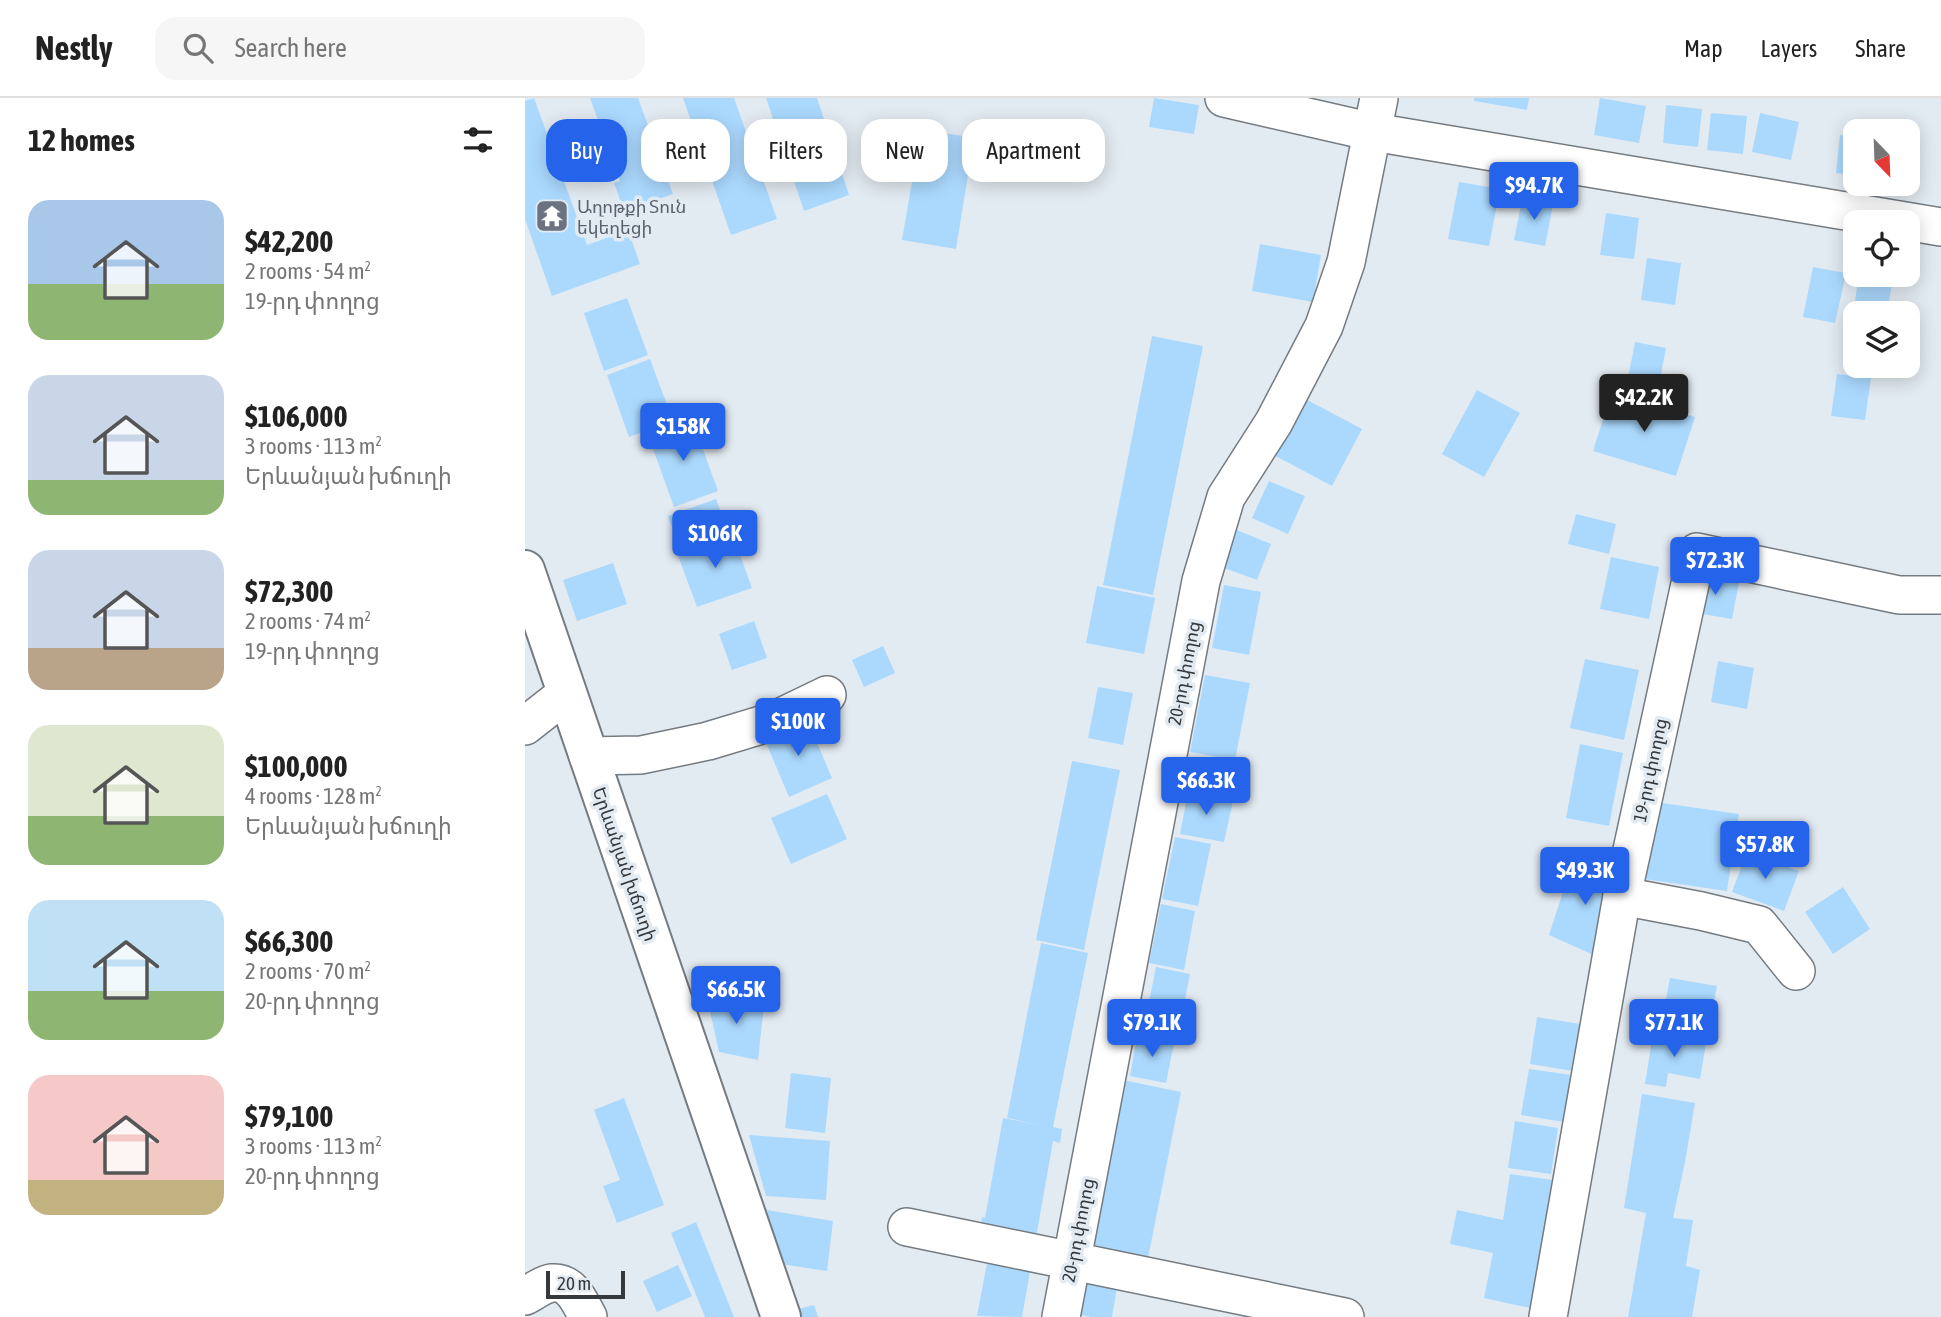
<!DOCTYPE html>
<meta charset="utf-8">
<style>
:root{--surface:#fff;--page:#f6f6f6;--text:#222;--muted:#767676;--line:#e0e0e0;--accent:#2563eb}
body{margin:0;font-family:"Asap Condensed","Noto Sans Armenian",sans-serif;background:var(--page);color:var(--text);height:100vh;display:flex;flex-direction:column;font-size:26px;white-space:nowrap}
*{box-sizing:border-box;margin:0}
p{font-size:23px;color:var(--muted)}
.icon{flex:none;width:38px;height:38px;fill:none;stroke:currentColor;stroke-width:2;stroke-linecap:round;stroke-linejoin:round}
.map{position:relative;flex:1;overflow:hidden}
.side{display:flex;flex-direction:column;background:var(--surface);width:525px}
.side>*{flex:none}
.banner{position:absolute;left:21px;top:21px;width:665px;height:63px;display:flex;gap:14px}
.needle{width:46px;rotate:157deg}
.controls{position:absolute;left:1318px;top:21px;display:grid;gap:14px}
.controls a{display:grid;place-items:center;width:77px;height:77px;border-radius:14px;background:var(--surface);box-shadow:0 4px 18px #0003;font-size:35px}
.scale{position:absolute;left:21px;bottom:18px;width:79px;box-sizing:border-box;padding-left:7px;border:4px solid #36393c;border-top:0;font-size:19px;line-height:24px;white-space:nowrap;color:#36393c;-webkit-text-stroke:5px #e3ebf2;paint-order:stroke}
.price{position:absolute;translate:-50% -60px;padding:0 16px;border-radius:7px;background:var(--accent);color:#fff;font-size:23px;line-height:46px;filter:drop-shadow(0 2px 4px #0008)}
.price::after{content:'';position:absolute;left:50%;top:42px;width:21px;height:16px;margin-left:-10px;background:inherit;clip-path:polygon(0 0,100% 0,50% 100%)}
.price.current{background:#222;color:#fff}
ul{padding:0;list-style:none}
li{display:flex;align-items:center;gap:21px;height:175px;padding:0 28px}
li span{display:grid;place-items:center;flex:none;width:196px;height:140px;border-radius:21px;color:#555}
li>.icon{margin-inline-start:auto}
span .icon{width:84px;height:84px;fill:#fffc;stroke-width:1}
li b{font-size:30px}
h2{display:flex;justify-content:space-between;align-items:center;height:84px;padding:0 28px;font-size:30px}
.tag{padding:0 24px;border-radius:21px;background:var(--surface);box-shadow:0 4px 18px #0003;font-size:24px;line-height:63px}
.tag.current{background:var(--accent);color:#fff}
header{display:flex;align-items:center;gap:42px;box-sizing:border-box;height:98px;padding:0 35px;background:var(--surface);border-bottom:2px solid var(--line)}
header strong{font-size:33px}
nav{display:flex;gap:38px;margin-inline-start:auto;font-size:24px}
.search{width:490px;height:63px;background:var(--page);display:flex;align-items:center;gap:18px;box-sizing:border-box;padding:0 24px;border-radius:21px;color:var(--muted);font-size:26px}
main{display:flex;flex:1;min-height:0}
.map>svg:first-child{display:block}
</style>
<header>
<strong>Nestly</strong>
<div class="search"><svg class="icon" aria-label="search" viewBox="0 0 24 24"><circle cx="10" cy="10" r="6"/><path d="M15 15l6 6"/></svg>Search here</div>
<nav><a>Map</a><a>Layers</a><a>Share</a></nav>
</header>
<main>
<section class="side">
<h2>12 homes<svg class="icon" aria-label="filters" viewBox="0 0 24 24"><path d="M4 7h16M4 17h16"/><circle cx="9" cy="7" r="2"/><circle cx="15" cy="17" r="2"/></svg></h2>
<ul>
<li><span style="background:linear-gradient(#a9c7e8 60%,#8fb573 0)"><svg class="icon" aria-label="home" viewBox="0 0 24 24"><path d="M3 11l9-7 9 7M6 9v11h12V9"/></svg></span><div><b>$42,200</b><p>2 rooms · 54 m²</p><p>19-րդ փողոց</p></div></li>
<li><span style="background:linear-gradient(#c9d6e8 75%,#8fb573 0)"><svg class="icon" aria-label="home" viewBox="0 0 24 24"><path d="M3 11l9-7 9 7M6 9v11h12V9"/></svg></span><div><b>$106,000</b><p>3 rooms · 113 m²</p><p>Երևանյան խճուղի</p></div></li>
<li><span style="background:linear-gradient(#c9d6e8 70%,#b9a48a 0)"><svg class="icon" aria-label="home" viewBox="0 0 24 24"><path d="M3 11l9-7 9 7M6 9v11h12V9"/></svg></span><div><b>$72,300</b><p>2 rooms · 74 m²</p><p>19-րդ փողոց</p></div></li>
<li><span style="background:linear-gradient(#dfe7d0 65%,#8fb573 0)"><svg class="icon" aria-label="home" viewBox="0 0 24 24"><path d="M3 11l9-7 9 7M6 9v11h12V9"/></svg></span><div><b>$100,000</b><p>4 rooms · 128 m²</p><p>Երևանյան խճուղի</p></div></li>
<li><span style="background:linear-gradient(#bfe0f5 65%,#8fb573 0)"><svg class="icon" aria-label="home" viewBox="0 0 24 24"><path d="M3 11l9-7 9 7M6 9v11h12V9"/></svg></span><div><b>$66,300</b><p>2 rooms · 70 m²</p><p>20-րդ փողոց</p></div></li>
<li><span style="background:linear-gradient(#f6c9c9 75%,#c2b280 0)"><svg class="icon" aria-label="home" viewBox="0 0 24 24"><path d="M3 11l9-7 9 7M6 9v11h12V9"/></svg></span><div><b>$79,100</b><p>3 rooms · 113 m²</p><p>20-րդ փողոց</p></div></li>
</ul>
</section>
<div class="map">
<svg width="1416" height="1219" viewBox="0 0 1416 1219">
<rect width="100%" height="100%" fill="#e3ebf2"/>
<g fill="#abd9fe">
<path d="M9 0 62 147 103 132 115 166 27 198 0 121V3Z"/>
<path d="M65 0H113L148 96 99 113 89 85 95 83Z"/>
<path d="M158 0H209L252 121 206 137Z"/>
<path d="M241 0H292L324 97 279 113Z"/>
<path d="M629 0 674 7 669 36 624 29Z"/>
<path d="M949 0H1004L1002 12 949 3Z"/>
<path d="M1075 0 1121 8 1114 45 1069 37Z"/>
<path d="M1141 7 1177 11 1173 49 1138 45Z"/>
<path d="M1186 15 1222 18 1218 56 1182 52Z"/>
<path d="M1235 15 1274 24 1266 62 1227 54Z"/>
<path d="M396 31 449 40 431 151 377 142Z"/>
<path d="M1315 37 1330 39V77L1311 75Z"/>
<path d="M934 84 975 91 964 148 923 141Z"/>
<path d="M997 101 1028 107 1020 148 989 142Z"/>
<path d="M1081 115 1114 120 1109 161 1075 157Z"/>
<path d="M735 146 796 157 788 204 727 193Z"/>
<path d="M1122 160 1156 165 1150 207 1116 202Z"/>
<path d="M1288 169 1321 175 1310 225 1278 219Z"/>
<path d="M1333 182 1367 186 1362 215H1330V224H1327Z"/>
<path d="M102 200 123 257 79 273 59 215Z"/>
<path d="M627 238 678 248 628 497 578 487Z"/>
<path d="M1110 244 1141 250 1133 291 1102 285Z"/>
<path d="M125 261 148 323 104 339 82 277Z"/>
<path d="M1312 276 1346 280 1340 322 1306 318Z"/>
<path d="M952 292 995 315 959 379 917 356Z"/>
<path d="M1087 293 1170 319 1151 378 1068 353Z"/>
<path d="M773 297 837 331 807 388 743 354Z"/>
<path d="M167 321 193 393 149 409 123 337Z"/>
<path d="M744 383 780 398 763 436 727 420Z"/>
<path d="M191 401 202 431 154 448 143 418Z"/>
<path d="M1051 416 1091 426 1084 456 1043 446Z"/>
<path d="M709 431 746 446 732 482 694 468Z"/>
<path d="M207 435 227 490 172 509 152 455Z"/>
<path d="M1086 459 1134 469 1124 521 1075 511Z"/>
<path d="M88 465 102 506 52 523 38 482Z"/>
<path d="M1173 477 1214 484 1207 521 1166 514Z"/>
<path d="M699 487 736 494 724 557 687 550Z"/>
<path d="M572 488 630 500 619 556 561 545Z"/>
<path d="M229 523 242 560 207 572 194 536Z"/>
<path d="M358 548 370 575 339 589 327 562Z"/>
<path d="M1060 561 1114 572 1099 642 1045 630Z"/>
<path d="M1193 563 1229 570 1222 611 1186 604Z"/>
<path d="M680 577 725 585 710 662 665 654Z"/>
<path d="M573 589 608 595 598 647 563 640Z"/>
<path d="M282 621 307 680 264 699 239 640Z"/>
<path d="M1055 646 1098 655 1084 728 1041 720Z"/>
<path d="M547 663 595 672 559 852 511 842Z"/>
<path d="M663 694 708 703 699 744 655 736Z"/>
<path d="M302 696 322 741 266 766 246 720Z"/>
<path d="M1130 704 1214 716 1202 793 1119 781Z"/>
<path d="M650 739 686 746 673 808 637 801Z"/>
<path d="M1222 754 1274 773 1259 813 1207 794Z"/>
<path d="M1049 760 1095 780 1073 859 1024 837Z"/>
<path d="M1318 789 1345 831 1308 856 1280 814Z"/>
<path d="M636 806 670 813 659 872 624 865Z"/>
<path d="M516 845 563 855 528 1029 537 1031 535 1045 528 1043 511 1140 455 1135 457 1119 460 1120 478 1020 515 1027 482 1020Z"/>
<path d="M631 869 665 876 654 931 620 924Z"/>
<path d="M1145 880 1192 888 1183 937 1136 929Z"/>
<path d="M175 898 239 908 233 962 194 954 185 913 176 911Z"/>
<path d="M1012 919 1055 926 1048 973 1005 966Z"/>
<path d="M1128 936 1181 945 1175 981 1143 975 1141 989 1120 986Z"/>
<path d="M612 938 649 945 641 985 605 978Z"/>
<path d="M1004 971 1047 977 1039 1024 996 1017Z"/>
<path d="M266 975 306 980 300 1035 260 1030Z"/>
<path d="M598 982 656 994 623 1160 565 1148Z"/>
<path d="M1117 996 1170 1005 1160 1064 1148 1120 1168 1122 1161 1168 1175 1172 1167 1219H1103L1121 1115 1099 1110Z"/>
<path d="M99 1000 139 1107 92 1125 78 1088 95 1082 69 1012Z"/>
<path d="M990 1023 1033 1030 1026 1076 983 1070Z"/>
<path d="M224 1037 305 1043 301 1102 241 1098Z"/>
<path d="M985 1076 1028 1082 1005 1210 959 1200 968 1155 925 1146 932 1112 978 1122Z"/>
<path d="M242 1112 308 1123 302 1173 255 1166Z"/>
<path d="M171 1124 209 1219H180L146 1135Z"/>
<path d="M463 1160 506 1168 497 1219 452 1218Z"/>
<path d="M153 1167 167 1198 132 1214 118 1183Z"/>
<path d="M556 1177 593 1183 587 1219H566L549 1216Z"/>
<path d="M289 1207 293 1219H271L269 1212Z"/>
</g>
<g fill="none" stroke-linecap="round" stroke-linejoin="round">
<defs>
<g id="minor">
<path d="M699 0 848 34 1416 129"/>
<path d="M0 628 42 595"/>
<path d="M63 658 116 657 183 643 246 624 302 597"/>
<path d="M1097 798 1176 813 1234 827 1271 873"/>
<path d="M382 1129 820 1219"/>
<path d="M0 1198C8 1194 18 1186 27 1185 47 1183 55 1205 63 1219"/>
<path d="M536 1219 676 483 701 399 749 324 799 228 821 164 854 0"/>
<path d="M1023 1219 1097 798 1172 454 1374 497H1416"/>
</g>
<path id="major" d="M0 472 256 1219"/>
</defs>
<use href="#minor" stroke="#747b81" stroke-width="40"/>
<use href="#major" stroke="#747b81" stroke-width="42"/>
<use href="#minor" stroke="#fff" stroke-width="37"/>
<use href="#major" stroke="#fff" stroke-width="38"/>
</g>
<defs>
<symbol id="temple-square" viewBox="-11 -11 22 22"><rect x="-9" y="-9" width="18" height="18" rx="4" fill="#6b7280" stroke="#e3ebf2"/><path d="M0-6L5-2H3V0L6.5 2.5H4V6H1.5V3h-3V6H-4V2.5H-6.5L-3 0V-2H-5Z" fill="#fff"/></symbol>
</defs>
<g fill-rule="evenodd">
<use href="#temple-square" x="8" y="99" width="38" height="38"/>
</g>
<g text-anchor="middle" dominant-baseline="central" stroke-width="7" stroke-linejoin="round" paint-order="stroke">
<g font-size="18" fill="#5b616d" stroke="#e3ebf2" text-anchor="start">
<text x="52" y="108">Աղոթքի Տուն<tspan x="52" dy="21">եկեղեցի</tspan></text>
</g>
<g font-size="18" fill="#36393c" stroke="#e3ebf2">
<text transform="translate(659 575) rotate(-79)">20-րդ փողոց</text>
<text transform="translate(1125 672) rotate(-78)">19-րդ փողոց</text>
<text transform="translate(100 766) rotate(71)">Երևանյան խճուղի</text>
<text transform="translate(553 1132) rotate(-79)">20-րդ փողոց</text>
</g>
</g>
</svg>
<div class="controls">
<a><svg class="needle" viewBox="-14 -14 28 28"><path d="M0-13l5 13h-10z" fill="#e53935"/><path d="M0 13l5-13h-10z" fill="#767676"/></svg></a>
<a><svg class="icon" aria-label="locate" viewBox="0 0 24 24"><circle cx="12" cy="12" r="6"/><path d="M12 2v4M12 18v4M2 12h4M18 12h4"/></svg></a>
<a><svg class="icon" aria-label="layers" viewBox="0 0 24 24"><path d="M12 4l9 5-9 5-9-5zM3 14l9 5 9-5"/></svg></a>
</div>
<div class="scale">20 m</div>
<b class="price" style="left:1009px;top:124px">$94.7K</b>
<b class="price current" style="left:1119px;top:336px">$42.2K</b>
<b class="price" style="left:158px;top:365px">$158K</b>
<b class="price" style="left:190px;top:472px">$106K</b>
<b class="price" style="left:1190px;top:499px">$72.3K</b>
<b class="price" style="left:273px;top:660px">$100K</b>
<b class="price" style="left:681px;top:719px">$66.3K</b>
<b class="price" style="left:1240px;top:783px">$57.8K</b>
<b class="price" style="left:1060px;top:809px">$49.3K</b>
<b class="price" style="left:211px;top:928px">$66.5K</b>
<b class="price" style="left:627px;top:961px">$79.1K</b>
<b class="price" style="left:1149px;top:961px">$77.1K</b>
<div class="banner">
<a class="tag current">Buy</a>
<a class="tag">Rent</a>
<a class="tag">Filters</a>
<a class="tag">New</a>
<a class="tag">Apartment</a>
</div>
</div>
</main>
